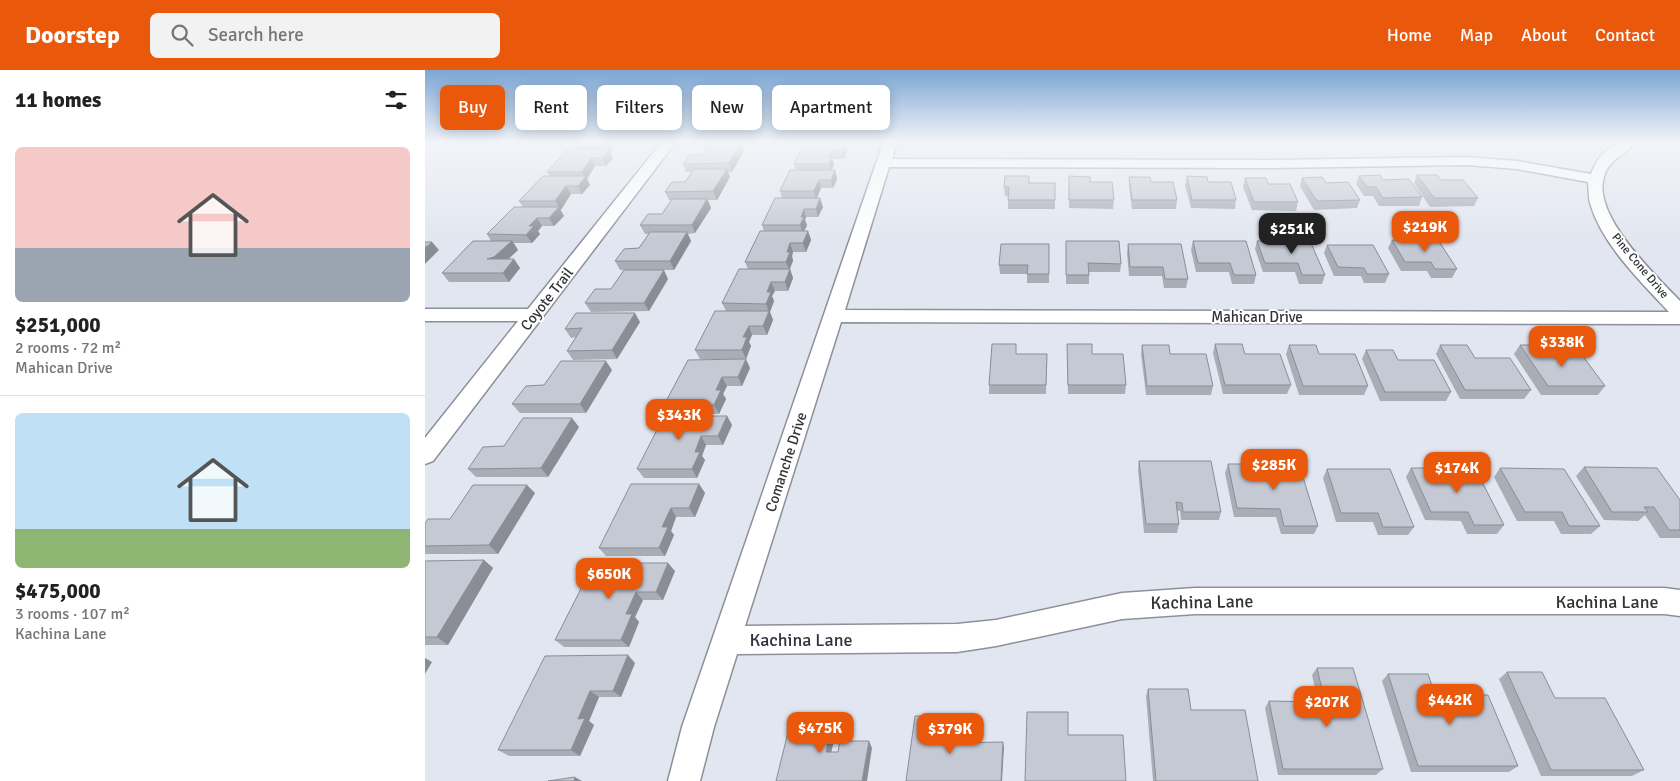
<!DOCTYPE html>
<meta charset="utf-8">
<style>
:root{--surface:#fff;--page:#f2f2f2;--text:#222;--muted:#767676;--line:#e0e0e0;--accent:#ea580c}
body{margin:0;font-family:Signika,sans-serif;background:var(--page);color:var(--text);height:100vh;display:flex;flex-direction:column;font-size:19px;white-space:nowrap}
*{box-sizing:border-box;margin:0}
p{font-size:16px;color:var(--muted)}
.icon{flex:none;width:28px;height:28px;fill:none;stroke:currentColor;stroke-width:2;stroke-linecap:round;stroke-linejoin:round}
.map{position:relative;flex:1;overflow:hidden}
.sheet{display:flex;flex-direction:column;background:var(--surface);width:425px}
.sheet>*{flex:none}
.top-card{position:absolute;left:15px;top:15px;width:475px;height:45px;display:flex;gap:10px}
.price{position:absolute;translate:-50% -42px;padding:0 11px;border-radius:10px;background:var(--accent);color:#fff;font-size:16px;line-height:32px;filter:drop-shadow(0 1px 2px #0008)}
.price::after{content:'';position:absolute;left:50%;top:30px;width:15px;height:11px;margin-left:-8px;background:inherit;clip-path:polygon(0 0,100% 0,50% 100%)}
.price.current{background:#222;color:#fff}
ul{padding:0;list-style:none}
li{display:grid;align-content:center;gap:10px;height:265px;padding:0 15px}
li+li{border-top:1px solid var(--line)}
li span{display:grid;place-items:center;height:155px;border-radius:8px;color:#555}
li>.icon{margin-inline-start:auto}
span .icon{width:90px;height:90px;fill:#fffc;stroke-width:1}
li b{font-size:21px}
h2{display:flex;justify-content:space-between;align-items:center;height:60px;padding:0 15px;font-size:21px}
.pill{padding:0 18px;border-radius:8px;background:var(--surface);box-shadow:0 2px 12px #0003;font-size:18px;line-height:45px}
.pill.current{background:var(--accent);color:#fff}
header{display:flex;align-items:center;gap:30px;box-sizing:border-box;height:70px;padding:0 25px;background:var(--accent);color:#fff}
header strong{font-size:24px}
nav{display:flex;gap:28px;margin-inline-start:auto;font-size:18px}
.search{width:350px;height:45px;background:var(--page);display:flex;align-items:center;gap:12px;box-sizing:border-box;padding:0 18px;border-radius:8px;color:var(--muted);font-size:19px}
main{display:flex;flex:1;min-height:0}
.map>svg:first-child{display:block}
</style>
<header>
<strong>Doorstep</strong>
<div class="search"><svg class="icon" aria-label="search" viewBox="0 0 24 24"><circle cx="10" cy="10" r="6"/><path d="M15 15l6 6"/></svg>Search here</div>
<nav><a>Home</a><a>Map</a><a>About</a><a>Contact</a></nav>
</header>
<main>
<section class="sheet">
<h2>11 homes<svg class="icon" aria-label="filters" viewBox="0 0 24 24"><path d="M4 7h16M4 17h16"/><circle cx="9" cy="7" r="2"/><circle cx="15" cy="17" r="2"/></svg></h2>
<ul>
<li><span style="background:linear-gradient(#f6c9c9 65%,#9aa5b1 0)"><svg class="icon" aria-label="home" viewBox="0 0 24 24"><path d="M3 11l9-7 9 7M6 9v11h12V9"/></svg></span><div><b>$251,000</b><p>2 rooms · 72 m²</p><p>Mahican Drive</p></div></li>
<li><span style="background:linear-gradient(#bfe0f5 75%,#8fb573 0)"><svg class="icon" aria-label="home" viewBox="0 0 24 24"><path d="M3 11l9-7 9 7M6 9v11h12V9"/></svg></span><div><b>$475,000</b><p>3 rooms · 107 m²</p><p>Kachina Lane</p></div></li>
</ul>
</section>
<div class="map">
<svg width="1255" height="711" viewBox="0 0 1255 711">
<rect width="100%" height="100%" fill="#e2e6f0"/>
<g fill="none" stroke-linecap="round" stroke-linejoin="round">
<defs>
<g id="street">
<path d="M236 73H250L8 391 0 394V368L93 251H0V239H103Z"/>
<path d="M458 73H472L467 89 847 90 1042 87 1092 91 1166 104C1174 83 1185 73 1208 73 1201 88 1183 86 1178 111 1171 149 1231 206 1255 231V254L416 252 320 556 532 554 571 550 697 523 770 518H1239L1255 520V546L1239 544H770L697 549 571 576 532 582 312 584 289 657 275 711H243L257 657ZM1042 95 1092 99 1163 112C1164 120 1163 128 1166 136 1178 175 1216 212 1244 242L420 240 464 97 847 98Z"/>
</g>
</defs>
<use href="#street" stroke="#8d909a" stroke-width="3"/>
<use href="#street" fill="#fff" fill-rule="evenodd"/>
</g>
<g fill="#a9adb6">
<path d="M149 73H191L185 82 188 88 181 96H170L162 109 165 115 157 124H146L135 140 139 146 129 156H117L113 161 115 164 107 173H89L93 180 83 189H89L95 198 84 212H24L17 203 66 171 62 164 98 137 94 131 125 106 122 102 152 79Z"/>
<path d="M279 73H325L324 75H317L319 81 307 102H303L305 107 292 130H283L286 138 270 163 263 164 266 171 249 200H195L190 191 214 178 224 164H220L215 155 237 144 247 130H244L240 122 260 112 267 102H261L258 94 277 85 283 76H281Z"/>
<path d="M420 73 422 80 419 89H408L407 90 409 95 406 100H410L412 109 408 118H396L391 128H395L398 137 393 147H381L380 150 382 155 379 161H383L386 170 381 182H368L367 186 368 191 365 199 368 208 363 221H350L347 226 349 231 345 242 348 250 342 265H327L324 272 326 276 321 289H275L270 280 301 241 297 233 323 199 320 192 339 161 337 155 357 128 355 121 371 100 369 94Z"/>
<rect x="583" y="73" width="17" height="1"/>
<rect x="790" y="73" width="17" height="1"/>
<path d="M992 105 1053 128 1049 136 1005 137 989 113Z"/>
<path d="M644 106 665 112 689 130 688 139 644 138Z"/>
<path d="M762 106 783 112 811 130 810 139 766 138 760 115Z"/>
<path d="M934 106 958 110 997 127 994 136H954L948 126H939L931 114Z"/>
<path d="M704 107 726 112 752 130 751 139H707L704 115Z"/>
<path d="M820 108 843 114 873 132 871 141 827 140 818 117Z"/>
<path d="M877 108 935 130 932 138 889 140 875 116Z"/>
<path d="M604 113H630V139H583V126H580L579 117Z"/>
<path d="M967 170 1032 199 1027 208H1006L1002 201H976L963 178Z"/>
<path d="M641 171 696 194 695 202H664V214H641Z"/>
<path d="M768 171 831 205 829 214H807L804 202H771L766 180Z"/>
<path d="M832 171 900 205 897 214H874L870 202H838L830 179Z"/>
<path d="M624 174V213H602V204H575L574 195Z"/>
<path d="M703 174 763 209 761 218H739L737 206H704L702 183Z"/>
<path d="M902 175 964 204 960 213H939L936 206H909L899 183Z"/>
<path d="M243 209 224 241 166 242 160 233 186 219Z"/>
<path d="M215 252 192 289 148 290 142 281 151 267 146 268 140 259Z"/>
<path d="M790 274 820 284 866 315 862 324H798L788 283Z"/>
<path d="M717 275 745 284 788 316 786 325H721L716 284Z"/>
<path d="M864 275 894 284 943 316 939 325H874L861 284Z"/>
<path d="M1015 275 1050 288 1106 320 1099 329H1035L1011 284Z"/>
<path d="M1095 275 1126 285 1180 316 1173 325H1116L1089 284Z"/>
<path d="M941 280 973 290 1026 322 1021 331H955L937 289Z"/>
<path d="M642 283 701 315 700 324H643Z"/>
<path d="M592 284H622L621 324H564V315Z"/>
<path d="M263 290 325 298 317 316H302L298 324 301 329 294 344H244L239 335Z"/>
<path d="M187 300 161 343H95L87 334 119 315Z"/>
<path d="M302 346 307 355 298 375H281L277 386 280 390 272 408H219L212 399Z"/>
<path d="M154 357 123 407H51L43 399 79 376Z"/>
<path d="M714 391 796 442 794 450H756L755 441H752L754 454 752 463H719L713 399Z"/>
<path d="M803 394 893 456 889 464H856L851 447H809L800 403Z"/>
<path d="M1159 397 1255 430V468H1235L1220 445 1213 451 1179 450 1151 406Z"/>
<path d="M986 398 1079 455 1072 464H1042L1036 451 1000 450 981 407Z"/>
<path d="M1075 398 1175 456 1166 464H1136L1129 451H1092L1069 407Z"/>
<path d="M902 399 989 457 983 465H953L948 452H911L898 408Z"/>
<path d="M274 414 280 423 270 447H251L246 461 249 465 240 486H181L174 478Z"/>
<path d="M110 423 73 484H0V453L25 449Z"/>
<path d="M59 490 68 498 23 575H0V491Z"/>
<path d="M169 493 250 501 238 530H218L210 547 214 552 204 577H139L130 570Z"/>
<path d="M210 593 196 627H174L164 651 169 655 155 686H84L73 680Z"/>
<path d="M892 598 958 699 951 705H853L840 638 844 631 893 632 887 605Z"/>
<path d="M1082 602 1130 628 1219 700 1207 706H1116L1074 609Z"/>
<path d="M963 604 1010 625 1093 696 1084 702H986L957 611Z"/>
<path d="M723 619 766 640 833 711H728L721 626Z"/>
</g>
<g fill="#8a8d94">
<path d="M182 73H191L186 82Z"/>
<path d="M316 73 319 81 307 102 304 93Z"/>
<path d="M420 73 422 80 419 89 417 81Z"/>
<path d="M184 79 188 88 181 96 177 88Z"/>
<path d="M406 81 409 95 406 102 404 94 403 87Z"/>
<path d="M166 88 170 96 162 109 165 115 157 124 153 116 160 107 157 102Z"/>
<path d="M302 99 305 107 292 130 288 121Z"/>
<path d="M410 100 412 109 408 118 406 110Z"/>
<path d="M394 110 396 118 391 130 389 121Z"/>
<path d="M141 116 146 124 136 140 130 131Z"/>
<path d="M395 128 398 137 393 147 391 139Z"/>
<path d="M282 129 286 138 270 163 267 155Z"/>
<path d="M134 137 139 146 129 156 124 148Z"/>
<path d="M379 139 381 147 380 150 382 155 378 164 375 155 376 147Z"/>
<path d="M112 148 117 156 113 161 115 164 107 173 101 165 104 156Z"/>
<path d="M383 161 386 170 381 182 378 173Z"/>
<path d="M262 162 266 171 249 200 245 191Z"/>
<path d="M87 171 93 180 76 196 62 189Z"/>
<path d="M7 172 14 180 0 194V178Z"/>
<path d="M365 173 368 182 367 186 368 191 364 200 361 192 362 182Z"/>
<path d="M89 189 95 198 84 212 78 203Z"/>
<path d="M365 199 368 208 363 221 360 212Z"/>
<path d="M239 200 243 209 224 241 219 233Z"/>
<path d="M346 212 350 221 347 226 349 231 345 242 348 250 342 265 338 256 344 242 341 234 342 222Z"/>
<path d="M210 243 215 252 192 289 187 280Z"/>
<path d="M324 256 327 265 324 272 326 276 321 289 317 280 318 267Z"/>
<path d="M321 289 325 298 317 316 313 307Z"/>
<path d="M181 291 187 300 161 343 155 334Z"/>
<path d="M297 307 302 316 298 324 301 329 294 344 289 335 291 320Z"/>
<path d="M302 346 307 355 298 375 293 366Z"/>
<path d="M147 348 154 357 123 407 116 398Z"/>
<path d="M276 366 281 375 277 386 280 390 272 408 267 399 270 382Z"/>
<path d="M274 414 280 423 270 447 264 438Z"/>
<path d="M102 415 110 423 73 484 64 475Z"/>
<path d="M246 438 251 447 246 461 249 465 240 486 234 478 237 457Z"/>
<path d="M59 490 68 498 23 575 12 567Z"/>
<path d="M243 493 250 501 238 530 231 522Z"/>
<path d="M211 522 218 530 210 547 214 552 204 577 196 570 201 544Z"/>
<path d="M203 585 210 593 196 627 188 621Z"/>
<path d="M0 588 7 592 0 604Z"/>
<path d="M165 621 174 627 164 651 169 655 155 686 146 680 153 649Z"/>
<path d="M408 646 413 653 405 688 401 682Z"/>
<path d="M528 646 530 652 527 679 525 673Z"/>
<path d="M444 671 447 678 442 711H437Z"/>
<path d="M578 672 579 678 577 711H576Z"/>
<path d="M150 707 157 711H149Z"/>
</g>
<g fill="#c5c9d4" stroke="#8a8d94">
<path d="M285 73H316L304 93 258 94 264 85H277Z"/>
<path d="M380 73H420L417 81H406L403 87H407L404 94H369Z"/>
<path d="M143 79H184L177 88H166L157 102H122Z"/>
<path d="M269 99H302L288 121 240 122 247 112H260Z"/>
<path d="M365 100H410L406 110H394L389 121H355Z"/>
<path d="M955 105 958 110 984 109 997 127 958 128 951 117H942L934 106Z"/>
<path d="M992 105H1012L1016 110H1038L1053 128H1009Z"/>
<path d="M118 106H161L153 116H141L130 131H94Z"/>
<path d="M580 106H604V113H630V130H583L584 117H579Z"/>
<path d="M644 106 665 107V112H687L689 130H644Z"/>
<path d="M762 106 782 107 783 112H806L811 130H767Z"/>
<path d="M704 107H725L726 112H748L752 130H707Z"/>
<path d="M897 107 901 113 923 112 935 130 892 131 877 108Z"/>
<path d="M820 108H841L843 114H865L873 132H829Z"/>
<path d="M350 128H395L391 139H379L376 147H379L375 155H337Z"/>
<path d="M247 129H282L267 155H215L223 144H237Z"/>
<path d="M89 137H134L124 148H112L104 156H109L101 165 62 164Z"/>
<path d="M335 161H383L378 173H365L362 182H365L361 192H320Z"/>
<path d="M225 162H262L245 191H190L199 179 214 178Z"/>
<path d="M967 170H1013L1032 199H1010L1006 192H980Z"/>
<path d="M48 171H87L69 187 62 189H89L78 203H17Z"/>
<path d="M641 171H694L696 194 663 193 664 205H641Z"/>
<path d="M768 171H821L831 205H809L805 193H773Z"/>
<path d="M832 171H885L900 205H877L873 193H840Z"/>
<path d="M0 172H7L0 178Z"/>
<path d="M576 174H624V204H602L603 195H574Z"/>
<path d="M703 174H756L763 209H740L738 197H705Z"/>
<path d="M902 175H948L964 204H942L939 198 913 197Z"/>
<path d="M314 199H365L360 212H346L342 222H346L341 234 297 233Z"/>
<path d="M199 200H239L219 233H160L170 219H186Z"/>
<path d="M290 241H344L338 256H324L318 267H322L317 280H270Z"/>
<path d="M151 243H210L187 280 142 281 157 258 140 259Z"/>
<path d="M567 274H591V284H622L621 315H564Z"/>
<path d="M642 274H667V284H698L701 315H643Z"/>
<path d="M790 274H817L820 284H855L866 315H800Z"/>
<path d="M717 275H744L745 284H781L788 316H722Z"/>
<path d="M864 275H891L894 284H930L943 316H878Z"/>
<path d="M1015 275H1042L1050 288H1085L1106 320H1040Z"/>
<path d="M1095 275H1119L1126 285H1157L1180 316H1123Z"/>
<path d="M941 280H968L973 290H1009L1026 322H960Z"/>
<path d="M321 289 313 307H297L291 320H296L289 335H239L263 290Z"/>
<path d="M136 291H181L155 334H87L101 316 119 315Z"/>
<path d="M239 346H302L293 366H276L270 382H275L267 399H212Z"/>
<path d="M98 348H147L116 398 43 399 58 377 79 376Z"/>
<path d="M714 391H786L796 442H758L757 433 751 432 754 454H721Z"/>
<path d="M803 394H874L893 456H859L855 439 812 438Z"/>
<path d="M1159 397 1232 398 1255 430V460H1244L1229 437H1219L1223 442H1187Z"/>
<path d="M986 398H1050L1079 455H1049L1043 442H1006Z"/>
<path d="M1075 398 1139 399 1175 456H1144L1137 442H1100Z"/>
<path d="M902 399H965L989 457H958L953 443H916Z"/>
<path d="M206 414H274L264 438H246L237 457H243L234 478H174Z"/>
<path d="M48 415H102L64 475 0 476V453L3 449H25Z"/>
<path d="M59 490 12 567H0V491Z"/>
<path d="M169 493H243L231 522H211L201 544H207L196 570H130Z"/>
<path d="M203 585 188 621H165L153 649 160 648 146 680H73L120 586Z"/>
<path d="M892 598H928L958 699H858L844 631 900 632Z"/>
<path d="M1082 602H1117L1130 628H1180L1219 700H1126Z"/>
<path d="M963 604H1003L1010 625H1063L1093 696H993Z"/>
<path d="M723 619H763L766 640H820L833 711H731Z"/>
<path d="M602 642H643V665H698L701 711H600Z"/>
<path d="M367 646H408L401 682H413L415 671H444L437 711H351Z"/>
<path d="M490 646H528L525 673 578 672 576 711H481Z"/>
<path d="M150 707 149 711H123Z"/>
</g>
<linearGradient id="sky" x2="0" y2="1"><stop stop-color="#7ca6d4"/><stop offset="0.42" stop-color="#f2f4f8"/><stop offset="1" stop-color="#f2f4f8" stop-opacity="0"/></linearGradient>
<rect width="1255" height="172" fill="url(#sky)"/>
<g text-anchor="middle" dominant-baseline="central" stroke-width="4" stroke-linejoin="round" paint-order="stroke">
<g font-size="12" fill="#323337" stroke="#fff">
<text transform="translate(1215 196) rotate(50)">Pine Cone Drive</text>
</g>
<g font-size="15" fill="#323337" stroke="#fff">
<text transform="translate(122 229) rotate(-52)">Coyote Trail</text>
<text x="832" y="247">Mahican Drive</text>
<text transform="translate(361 392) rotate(-72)">Comanche Drive</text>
</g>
<g font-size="18" fill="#323337" stroke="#fff">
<text transform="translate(777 532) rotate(-1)">Kachina Lane</text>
<text x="1182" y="532">Kachina Lane</text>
<text x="376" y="570">Kachina Lane</text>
</g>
</g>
</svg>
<b class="price" style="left:1000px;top:183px">$219K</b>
<b class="price current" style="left:867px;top:185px">$251K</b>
<b class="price" style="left:1137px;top:298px">$338K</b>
<b class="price" style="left:254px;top:371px">$343K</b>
<b class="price" style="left:849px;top:421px">$285K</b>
<b class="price" style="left:1032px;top:424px">$174K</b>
<b class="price" style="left:184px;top:530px">$650K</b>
<b class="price" style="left:1025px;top:656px">$442K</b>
<b class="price" style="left:902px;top:658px">$207K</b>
<b class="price" style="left:395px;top:684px">$475K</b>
<b class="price" style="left:525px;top:685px">$379K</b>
<div class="top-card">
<a class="pill current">Buy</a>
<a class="pill">Rent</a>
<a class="pill">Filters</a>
<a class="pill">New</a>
<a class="pill">Apartment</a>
</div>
</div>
</main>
